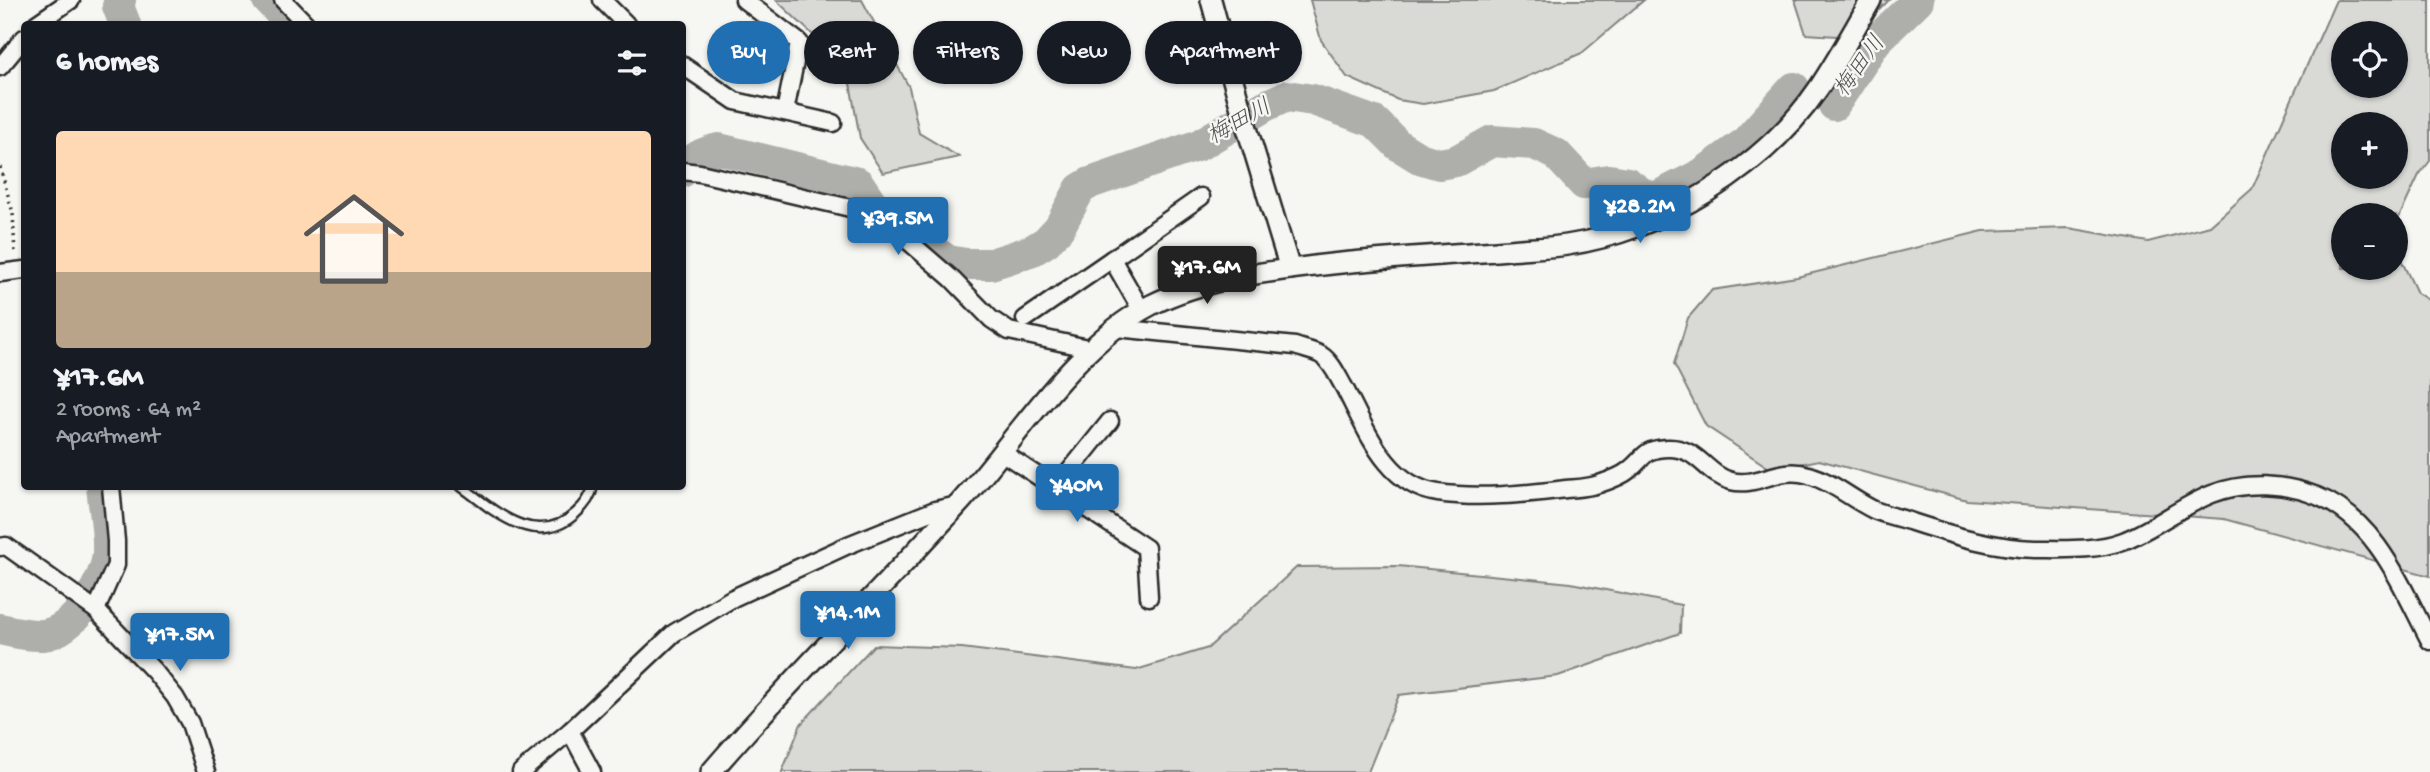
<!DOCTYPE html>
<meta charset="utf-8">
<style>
:root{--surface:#171b24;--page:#242831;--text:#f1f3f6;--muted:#9ea1a6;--accent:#1f6fb2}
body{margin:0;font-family:"Gochi Hand","Klee One",sans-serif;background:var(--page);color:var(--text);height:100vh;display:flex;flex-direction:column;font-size:26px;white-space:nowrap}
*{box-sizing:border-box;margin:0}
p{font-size:23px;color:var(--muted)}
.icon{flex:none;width:38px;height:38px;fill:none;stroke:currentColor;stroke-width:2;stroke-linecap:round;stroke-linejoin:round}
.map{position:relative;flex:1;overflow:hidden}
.panel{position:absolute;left:21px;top:21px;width:665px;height:469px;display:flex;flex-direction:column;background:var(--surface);border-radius:7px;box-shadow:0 2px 5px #0004}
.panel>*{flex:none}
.guide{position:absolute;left:707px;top:21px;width:665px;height:63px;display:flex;gap:14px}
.buttons{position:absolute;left:2331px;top:21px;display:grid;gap:14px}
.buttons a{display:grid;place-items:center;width:77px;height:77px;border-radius:50%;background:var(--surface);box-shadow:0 2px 5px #0004;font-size:35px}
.price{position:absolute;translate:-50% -60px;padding:0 16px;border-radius:7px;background:var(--accent);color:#fff;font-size:23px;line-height:46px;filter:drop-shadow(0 2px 4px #0008)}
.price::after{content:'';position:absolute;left:50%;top:42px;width:21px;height:16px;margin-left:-10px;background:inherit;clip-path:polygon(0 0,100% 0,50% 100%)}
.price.selected{background:#222;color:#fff}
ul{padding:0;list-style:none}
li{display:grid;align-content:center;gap:14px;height:371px;padding:0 35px}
li span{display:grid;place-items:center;height:217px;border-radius:7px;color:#555}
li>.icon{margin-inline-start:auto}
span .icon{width:126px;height:126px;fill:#fffc;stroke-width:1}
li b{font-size:30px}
h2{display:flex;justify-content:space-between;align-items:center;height:84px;padding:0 35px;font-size:30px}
.pill{padding:0 24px;border-radius:32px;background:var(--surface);box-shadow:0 2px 5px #0004;font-size:24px;line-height:63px}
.pill.selected{background:var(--accent);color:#fff}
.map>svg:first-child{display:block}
</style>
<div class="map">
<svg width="2430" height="772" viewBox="0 0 2430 772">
<rect width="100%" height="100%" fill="#f6f6f2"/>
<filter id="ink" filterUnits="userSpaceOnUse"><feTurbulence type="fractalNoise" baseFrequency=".0143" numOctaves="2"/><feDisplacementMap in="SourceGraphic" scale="14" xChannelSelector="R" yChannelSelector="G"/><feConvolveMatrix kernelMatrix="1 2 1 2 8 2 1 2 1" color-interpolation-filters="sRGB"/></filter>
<g filter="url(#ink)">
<g fill="#d9d9d5" stroke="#828280" stroke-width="2" fill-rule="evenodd">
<path d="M776 0H862L909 87 919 133 959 157 883 173 860 138 847 67Z"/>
<path d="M1310 0H1644L1582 53 1494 91 1423 104 1398 100 1347 77 1321 40Z"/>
<path d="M1795 0H1889L1853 37 1806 34Z"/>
<path d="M2336 0H2430V161L2419 175 2396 224V215H2343V268H2396V249L2417 293 2430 301V576L2224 519 1967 500 1819 460 1772 470 1706 426 1674 364 1688 318 1712 290 1797 277 1983 231 2069 228 2148 242 2210 226 2252 189ZM2343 33H2396V86H2343ZM2343 124H2396V177H2343Z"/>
<path d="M1398 566 1571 583 1681 605 1680 633 1558 676 1399 695 1368 772H782L801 724 874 645 962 648 1136 670 1208 648 1297 567Z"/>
</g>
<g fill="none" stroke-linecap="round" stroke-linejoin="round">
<g stroke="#aeaeab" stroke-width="32">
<path d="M120 0 118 6 125 24"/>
<path d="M268 0 291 24"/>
<path d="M1834 105 1876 41 1918 0"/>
<path d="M682 172C689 159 705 152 719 149L858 183 872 204 920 241 948 261 966 264H991L1010 258 1033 250 1046 242 1059 228 1080 189 1090 183 1199 145 1265 106 1287 96 1313 100 1375 122 1398 145 1419 158 1439 164 1456 161 1492 141 1534 144 1556 154 1584 184 1609 180 1628 183 1651 200 1702 174 1745 143 1794 88"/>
<path d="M0 629C13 632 29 636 43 635 73 633 108 580 108 551 109 530 104 508 102 486"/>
</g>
<defs>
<path id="service" d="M461 486C494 511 536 550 576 513 584 506 591 498 593 486"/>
<g id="minor">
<path d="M283 0 306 24"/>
<path d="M602 0 626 24"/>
<path d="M744 0 799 42 785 112"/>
<path d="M36 24 71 0"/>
<path d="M682 65 735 101 833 123"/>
<path d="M0 67 24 38"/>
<path d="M682 171 700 173 761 187 850 208 875 216 899 233 951 278 991 319 1009 331 1092 349"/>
<path d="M1112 259 1201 197"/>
<path d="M0 273 24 270"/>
<path d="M1025 319 1112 259 1142 311"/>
<path d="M1117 328 1295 346C1303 349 1314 351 1321 355 1332 362 1338 377 1344 387 1366 428 1386 486 1438 493 1478 499 1526 494 1566 489 1576 488 1588 488 1599 484 1608 481 1622 476 1629 470 1646 457 1642 449 1668 448 1698 447 1705 474 1731 481 1758 488 1778 465 1809 475 1833 482 1851 499 1874 510 1886 515 1900 518 1912 522 1952 535 1994 548 2036 549 2064 549 2096 551 2123 541 2154 529 2181 506 2212 494 2245 481 2284 483 2317 496 2377 520 2402 588 2430 641"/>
<path d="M1003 453 1146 548 1149 597"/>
<path d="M1056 488 1110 421"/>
<path d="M0 547 6 546 96 610 154 671 175 697 190 723 206 772"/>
<path d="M96 610 116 565V541L111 486"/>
<path d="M570 731 592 772"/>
<path d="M521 772 570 731 674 633 733 598 848 545 935 510 958 505"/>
</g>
<g id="tertiary">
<path d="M1211 0 1239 102 1290 269"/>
<path d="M711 772C790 680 876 596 957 506 1017 440 1071 347 1151 305 1204 278 1266 272 1323 265 1384 258 1446 255 1508 250 1527 248 1547 248 1567 245 1662 231 1764 168 1818 89 1837 61 1854 30 1871 0"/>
</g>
</defs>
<use href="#service" stroke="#2b2b2b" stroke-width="13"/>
<use href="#minor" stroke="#2b2b2b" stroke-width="21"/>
<use href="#tertiary" stroke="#2b2b2b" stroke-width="24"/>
<path stroke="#2b2b2b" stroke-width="3.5" stroke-dasharray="2 5" stroke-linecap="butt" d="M0 167 13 213 15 255"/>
<use href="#service" stroke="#f6f6f2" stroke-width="8"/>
<use href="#minor" stroke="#f6f6f2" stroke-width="16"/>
<use href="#tertiary" stroke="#f6f6f2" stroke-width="19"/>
</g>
</g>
<g text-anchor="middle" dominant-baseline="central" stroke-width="5" stroke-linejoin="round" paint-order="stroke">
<g font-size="23" font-style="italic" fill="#525251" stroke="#f6f6f2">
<text transform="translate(1861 67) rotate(-54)">梅田川</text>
<text transform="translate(1240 123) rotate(-29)">梅田川</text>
</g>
</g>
</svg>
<div class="buttons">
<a><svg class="icon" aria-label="locate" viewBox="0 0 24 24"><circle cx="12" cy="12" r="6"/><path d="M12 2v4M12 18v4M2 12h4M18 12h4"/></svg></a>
<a>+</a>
<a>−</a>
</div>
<b class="price" style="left:1640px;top:245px">¥28.2M</b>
<b class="price" style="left:898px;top:257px">¥39.5M</b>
<b class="price selected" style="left:1207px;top:306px">¥17.6M</b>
<b class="price" style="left:1077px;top:524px">¥40M</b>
<b class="price" style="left:848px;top:651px">¥14.1M</b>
<b class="price" style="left:180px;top:673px">¥17.5M</b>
<div class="guide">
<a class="pill selected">Buy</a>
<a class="pill">Rent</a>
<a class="pill">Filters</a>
<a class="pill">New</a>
<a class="pill">Apartment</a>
</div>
<section class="panel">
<h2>6 homes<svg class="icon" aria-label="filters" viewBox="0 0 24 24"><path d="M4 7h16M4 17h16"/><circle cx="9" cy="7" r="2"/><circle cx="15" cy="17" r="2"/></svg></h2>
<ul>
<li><span style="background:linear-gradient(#ffd9b3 65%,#b9a48a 0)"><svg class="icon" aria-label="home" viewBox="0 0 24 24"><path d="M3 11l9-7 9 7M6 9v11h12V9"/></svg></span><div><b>¥17.6M</b><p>2 rooms · 64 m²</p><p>Apartment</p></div></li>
</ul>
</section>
</div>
